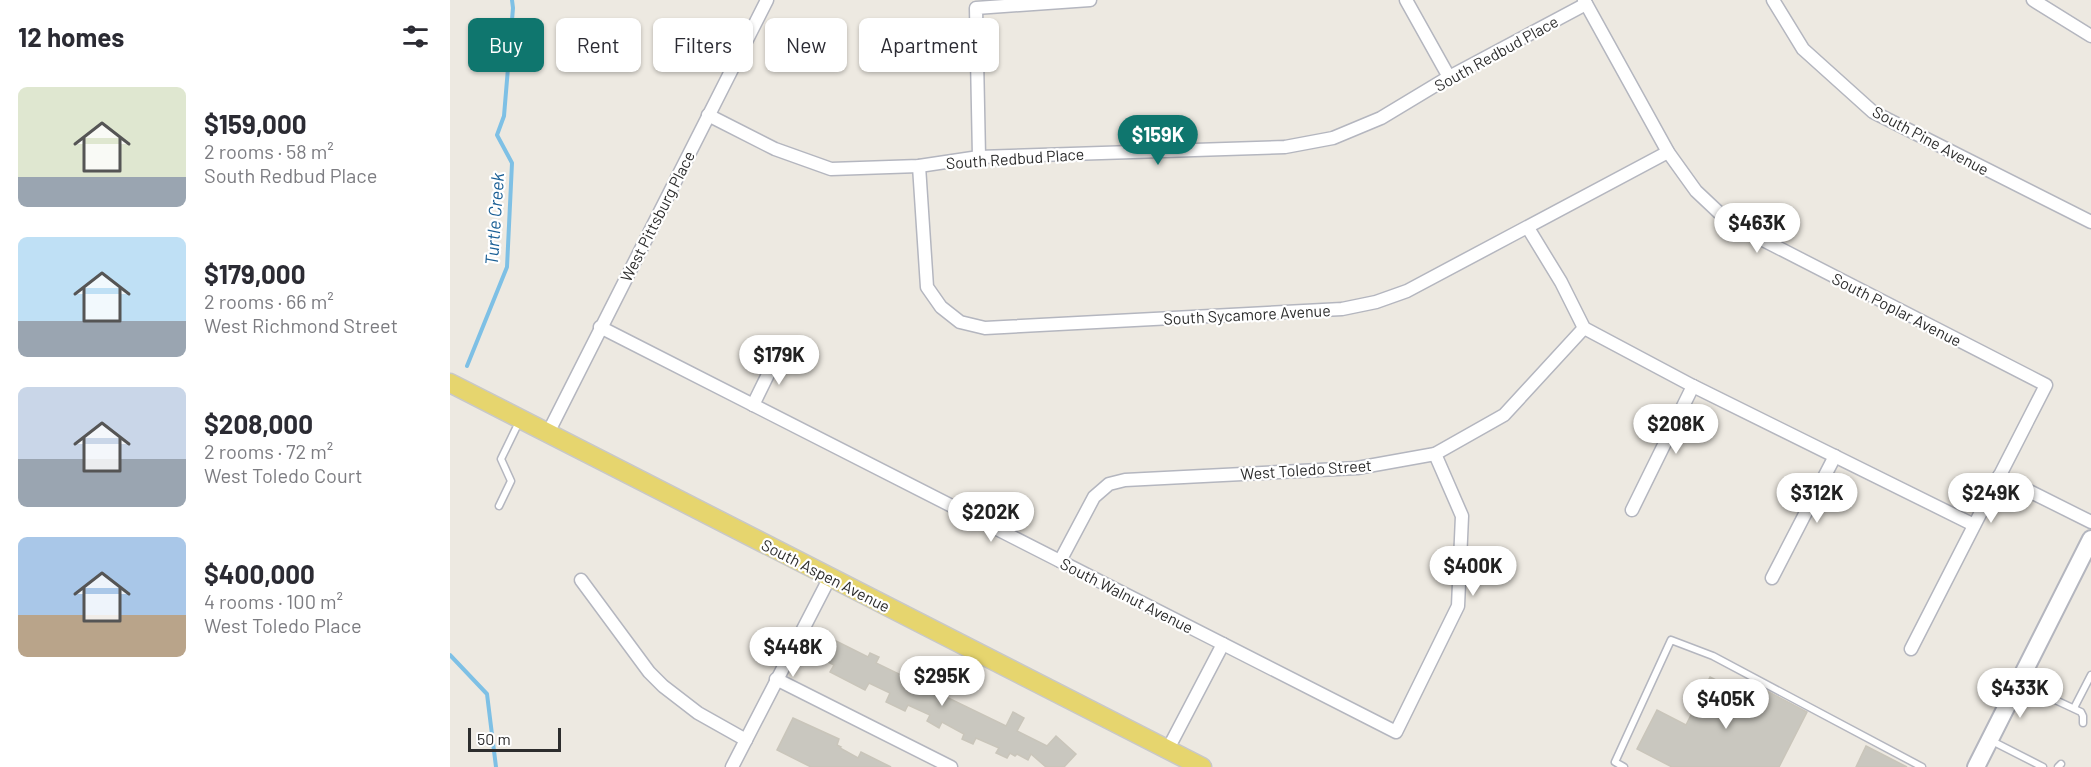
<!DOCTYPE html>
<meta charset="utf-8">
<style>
:root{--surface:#fff;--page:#f2f2f3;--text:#2b2b33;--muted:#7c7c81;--accent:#0f766e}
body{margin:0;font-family:Barlow,sans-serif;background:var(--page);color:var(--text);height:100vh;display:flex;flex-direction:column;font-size:22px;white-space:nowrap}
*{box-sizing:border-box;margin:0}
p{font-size:20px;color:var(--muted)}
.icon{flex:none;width:33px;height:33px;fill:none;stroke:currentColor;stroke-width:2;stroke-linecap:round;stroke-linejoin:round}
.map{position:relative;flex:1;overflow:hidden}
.side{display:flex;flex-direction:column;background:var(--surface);width:450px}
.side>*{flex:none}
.hud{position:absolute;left:18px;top:18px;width:570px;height:54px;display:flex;gap:12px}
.scale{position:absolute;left:18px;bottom:15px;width:93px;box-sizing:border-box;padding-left:6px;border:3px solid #2d2d2d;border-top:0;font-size:16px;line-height:21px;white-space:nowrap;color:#2d2d2d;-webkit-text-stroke:4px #fff;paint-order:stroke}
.price{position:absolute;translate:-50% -51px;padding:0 14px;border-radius:21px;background:#fff;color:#222;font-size:20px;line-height:39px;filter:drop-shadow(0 2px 3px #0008)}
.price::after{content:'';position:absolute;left:50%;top:36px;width:18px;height:14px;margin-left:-9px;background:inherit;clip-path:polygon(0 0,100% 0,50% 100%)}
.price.selected{background:var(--accent);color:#fff}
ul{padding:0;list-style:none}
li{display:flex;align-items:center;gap:18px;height:150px;padding:0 18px}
li span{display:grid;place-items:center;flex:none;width:168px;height:120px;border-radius:9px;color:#555}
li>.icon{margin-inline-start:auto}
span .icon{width:72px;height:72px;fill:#fffc;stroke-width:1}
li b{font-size:26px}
h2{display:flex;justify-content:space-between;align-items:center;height:72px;padding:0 18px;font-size:26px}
.pill{padding:0 21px;border-radius:9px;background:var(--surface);box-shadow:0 2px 4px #0004;font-size:21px;line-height:54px}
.pill.selected{background:var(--accent);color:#fff}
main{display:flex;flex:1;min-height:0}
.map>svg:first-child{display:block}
</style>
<main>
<section class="side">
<h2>12 homes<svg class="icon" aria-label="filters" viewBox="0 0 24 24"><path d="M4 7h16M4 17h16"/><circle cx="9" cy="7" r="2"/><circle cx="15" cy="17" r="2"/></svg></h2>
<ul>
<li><span style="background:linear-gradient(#dfe7d0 75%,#9aa5b1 0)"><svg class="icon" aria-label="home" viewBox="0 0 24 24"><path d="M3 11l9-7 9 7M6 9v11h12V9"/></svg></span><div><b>$159,000</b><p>2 rooms · 58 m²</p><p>South Redbud Place</p></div></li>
<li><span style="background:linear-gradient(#bfe0f5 70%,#9aa5b1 0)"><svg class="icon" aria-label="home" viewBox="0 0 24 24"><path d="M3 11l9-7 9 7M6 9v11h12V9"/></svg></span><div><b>$179,000</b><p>2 rooms · 66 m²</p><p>West Richmond Street</p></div></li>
<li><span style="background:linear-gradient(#c9d6e8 60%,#9aa5b1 0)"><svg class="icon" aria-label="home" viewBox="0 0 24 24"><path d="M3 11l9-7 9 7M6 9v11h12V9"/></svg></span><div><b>$208,000</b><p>2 rooms · 72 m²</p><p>West Toledo Court</p></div></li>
<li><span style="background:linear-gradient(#a9c7e8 65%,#b9a48a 0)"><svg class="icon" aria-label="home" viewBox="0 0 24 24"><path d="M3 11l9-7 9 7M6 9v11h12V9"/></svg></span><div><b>$400,000</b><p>4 rooms · 100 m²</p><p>West Toledo Place</p></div></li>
</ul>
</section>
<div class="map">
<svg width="1641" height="767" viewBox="0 0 1641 767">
<rect width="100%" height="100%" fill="#ede9e1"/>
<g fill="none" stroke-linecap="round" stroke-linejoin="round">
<g stroke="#7ec0e5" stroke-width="4">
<path d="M17 366 57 267 62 163 47 135 54 116 63 8 62 0"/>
<path d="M0 655 37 694 46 767"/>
</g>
</g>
<g fill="#c9c7bf" stroke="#c9c5ba" stroke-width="1.5">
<path d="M378 637 418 657 420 653 429 657 426 663 556 726 563 712 574 718 567 731 597 746 606 736 626 754 614 767H596L581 754 578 760 567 754 565 756 560 753 557 758 546 753 549 748 526 738 523 744 512 739 514 734 492 722 489 728 477 721 480 715 458 705 455 711 436 702 440 693 419 683 415 690 380 672 384 665 368 657Z"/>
<path d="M1260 677 1294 694 1300 682 1357 712 1329 767H1222L1187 749 1207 710 1236 725Z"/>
<path d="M343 718 389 739 387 745 391 747 390 748 408 758 411 752 441 767H361L327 750Z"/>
<path d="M1416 746 1457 767H1406Z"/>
</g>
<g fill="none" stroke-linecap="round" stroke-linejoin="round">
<defs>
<g id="lane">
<path d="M49 506 61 481 51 459 70 420"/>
<path d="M1569 683 1631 712 1633 716V723"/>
<path d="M1624 708 1641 675"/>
<path d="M1540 740 1593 767"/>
<path d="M1174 767 1165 762 1221 640 1263 656 1472 767"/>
<path d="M1608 767 1611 764"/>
</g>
<g id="street">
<path d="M956 0 999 77"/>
<path d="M1134 0 1218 152 1246 191 1280 223 1596 385 1461 649"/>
<path d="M1323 0 1353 49 1423 112 1641 222"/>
<path d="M1583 0 1641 36"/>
<path d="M258 115 325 149 381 169 469 166 529 157 835 147 883 138 931 118 999 77 1136 4"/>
<path d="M529 157 526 8 640 0"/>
<path d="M469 166 477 287 491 307 510 322 535 328 892 309 926 302 957 291 1218 152"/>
<path d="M1078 228 1111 282 1134 328 1243 386 1524 525"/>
<path d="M150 327 946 732 1008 606 1012 516 985 454"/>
<path d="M303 405 328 354"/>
<path d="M98 433 317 0"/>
<path d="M1549 476 1641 522"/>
<path d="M1182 510 1243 386"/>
<path d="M610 561 644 497 659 484 675 480 907 468 985 454 1054 415 1134 328"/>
<path d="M1322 578 1385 456"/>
<path d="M131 580 199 672 213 686 248 713 296 740"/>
<path d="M326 679 501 767"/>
<path d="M718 749 773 644"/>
<path d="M282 767 380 577"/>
</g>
<path id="secondary" d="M1526 767 1641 539"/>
<path id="primary" d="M0 383 752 767"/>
</defs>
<use href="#lane" stroke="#b4b6bf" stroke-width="9"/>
<use href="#street" stroke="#b4b6bf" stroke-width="15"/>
<use href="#secondary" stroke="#b4b6bf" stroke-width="20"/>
<use href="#primary" stroke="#c8c8c8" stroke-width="21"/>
<use href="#lane" stroke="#fff" stroke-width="6"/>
<use href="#street" stroke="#fff" stroke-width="12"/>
<use href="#secondary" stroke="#fff" stroke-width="16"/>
<use href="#primary" stroke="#e6d56e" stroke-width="18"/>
</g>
<g text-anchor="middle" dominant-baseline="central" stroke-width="4.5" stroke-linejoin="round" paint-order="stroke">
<g font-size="16" fill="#2d2d2d" stroke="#fff">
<text transform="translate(1046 53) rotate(-29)">South Redbud Place</text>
<text transform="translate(1481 140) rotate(28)">South Pine Avenue</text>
<text transform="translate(565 158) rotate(-4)">South Redbud Place</text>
<text transform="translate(207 216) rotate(-63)">West Pittsburg Place</text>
<text transform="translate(1447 309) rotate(27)">South Poplar Avenue</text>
<text transform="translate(797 314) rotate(-3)">South Sycamore Avenue</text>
<text transform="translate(856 469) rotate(-4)">West Toledo Street</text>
<text transform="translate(376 575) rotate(27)">South Aspen Avenue</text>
<text transform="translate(677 595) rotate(27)">South Walnut Avenue</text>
</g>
<g font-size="18" font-style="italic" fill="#1a5f95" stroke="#fff">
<text transform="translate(44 219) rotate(-86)">Turtle Creek</text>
</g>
</g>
</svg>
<div class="scale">50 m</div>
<b class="price selected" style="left:708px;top:166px">$159K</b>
<b class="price" style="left:1307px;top:254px">$463K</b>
<b class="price" style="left:329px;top:386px">$179K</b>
<b class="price" style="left:1226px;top:455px">$208K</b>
<b class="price" style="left:1367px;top:524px">$312K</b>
<b class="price" style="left:1541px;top:524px">$249K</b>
<b class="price" style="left:541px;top:543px">$202K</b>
<b class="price" style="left:1023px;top:597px">$400K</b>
<b class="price" style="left:343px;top:678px">$448K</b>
<b class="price" style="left:492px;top:707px">$295K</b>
<b class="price" style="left:1570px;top:719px">$433K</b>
<b class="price" style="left:1276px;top:730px">$405K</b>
<div class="hud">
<a class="pill selected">Buy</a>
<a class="pill">Rent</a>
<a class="pill">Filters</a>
<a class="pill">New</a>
<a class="pill">Apartment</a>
</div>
</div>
</main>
